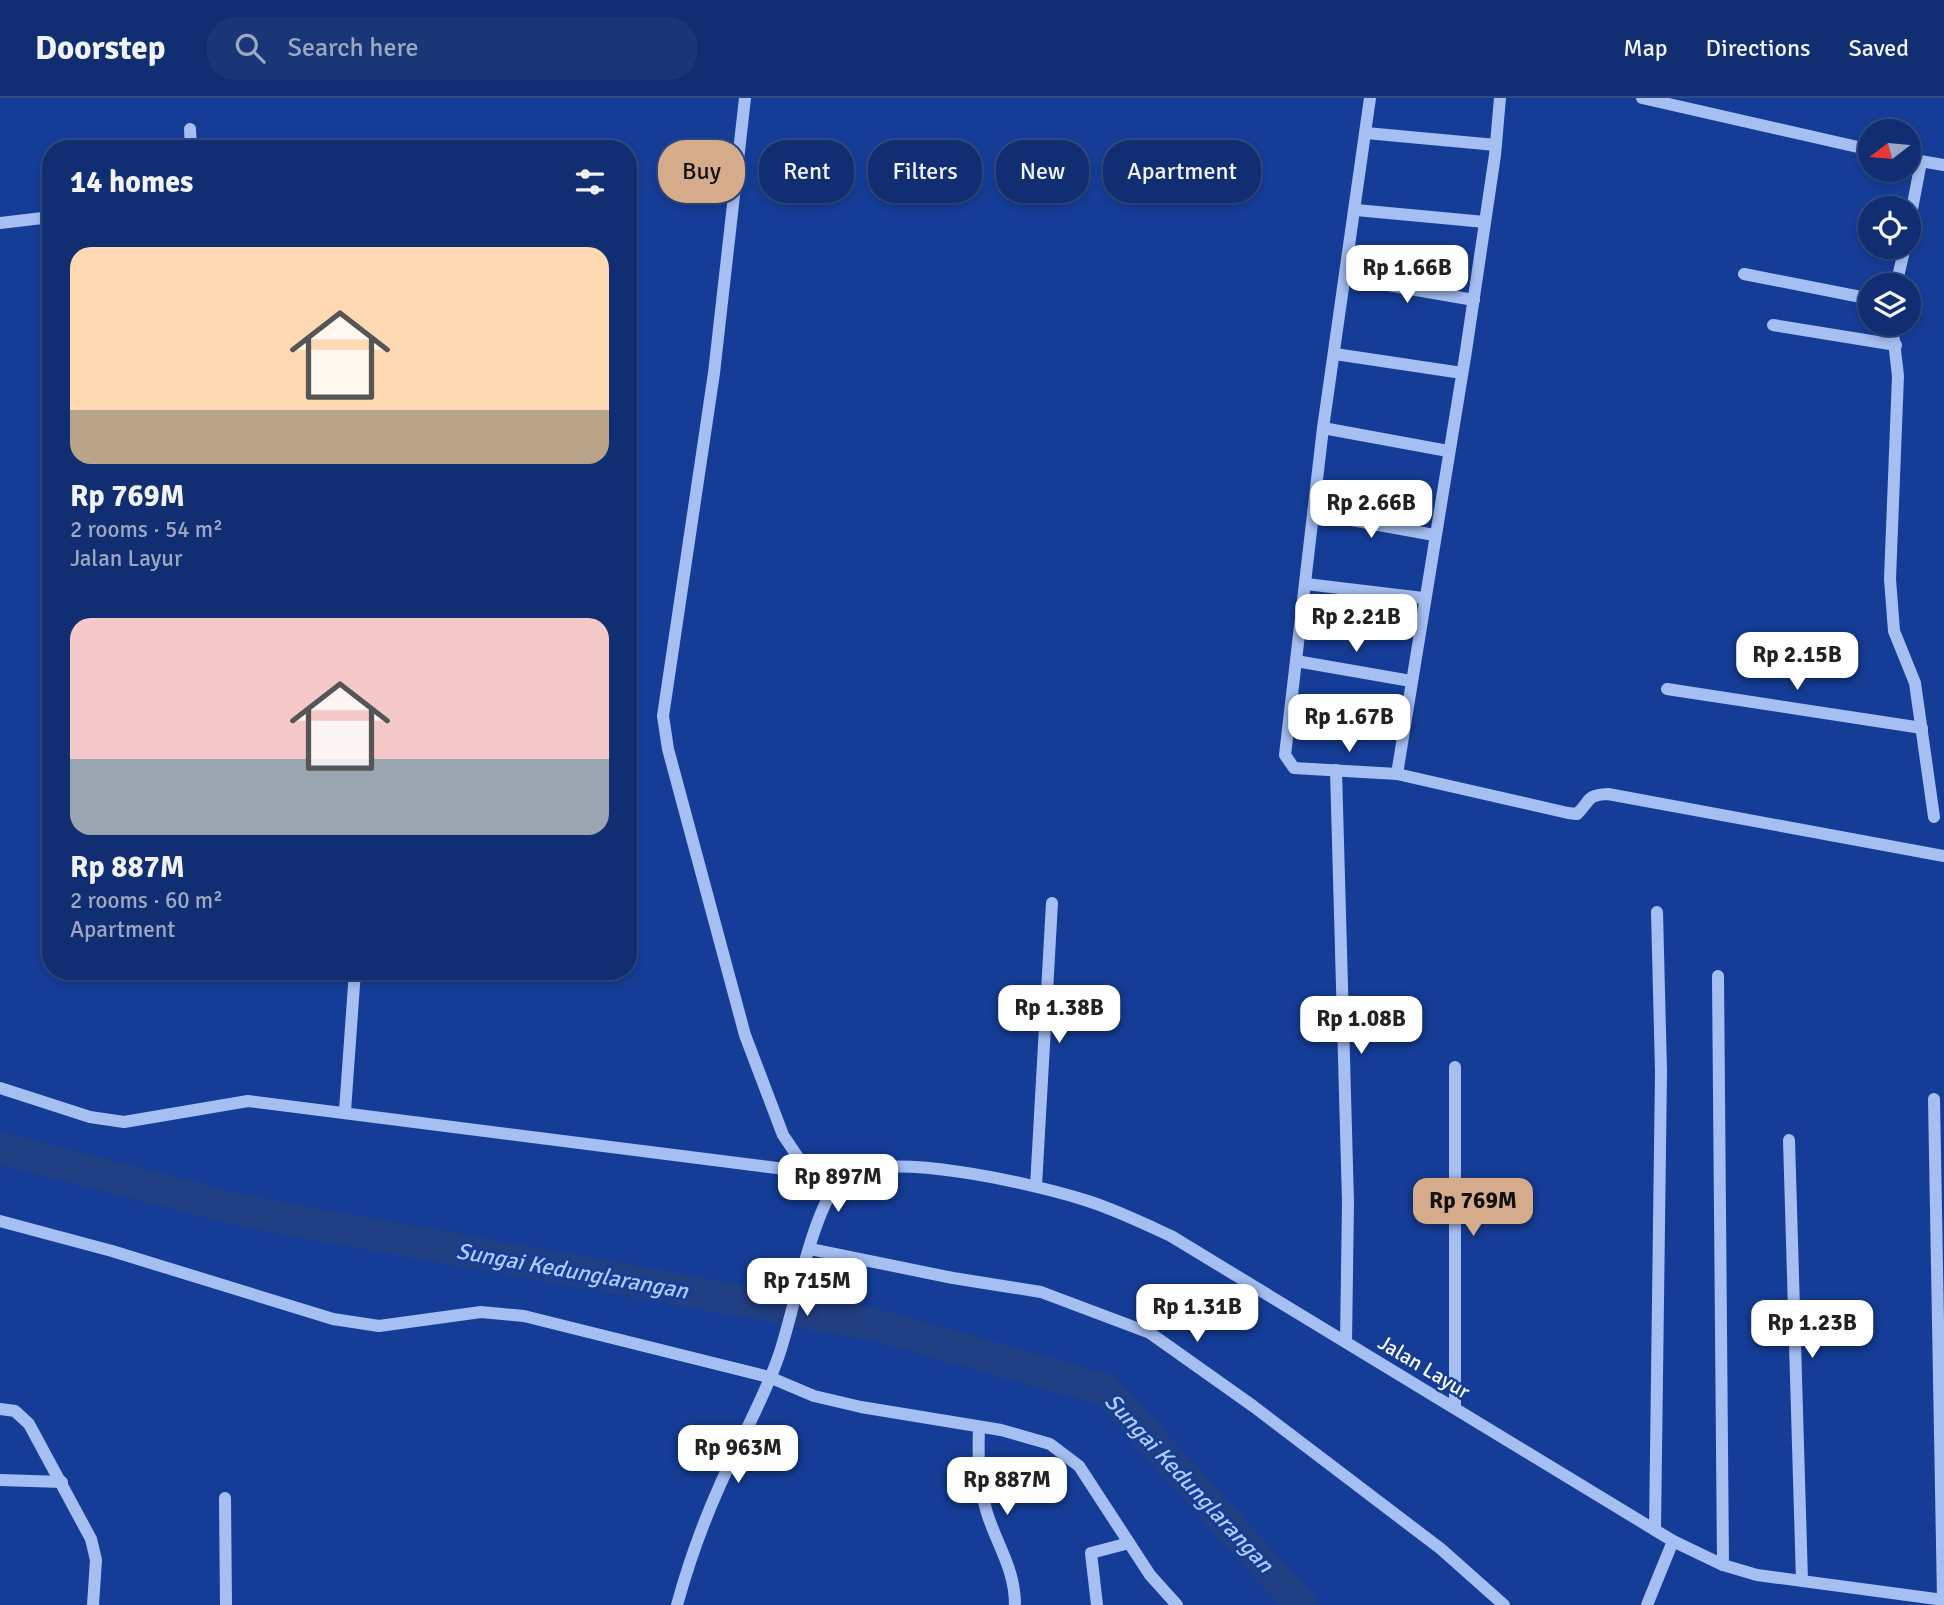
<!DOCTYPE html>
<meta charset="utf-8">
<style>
:root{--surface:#102e71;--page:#193676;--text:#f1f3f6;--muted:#9ca8c3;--line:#304a84;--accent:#d6ab8b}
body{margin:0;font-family:Signika,sans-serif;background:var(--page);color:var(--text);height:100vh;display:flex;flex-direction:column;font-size:26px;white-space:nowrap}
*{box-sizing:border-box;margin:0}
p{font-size:23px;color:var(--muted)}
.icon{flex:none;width:38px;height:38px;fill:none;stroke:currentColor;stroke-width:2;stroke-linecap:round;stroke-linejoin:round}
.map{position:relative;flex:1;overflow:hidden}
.drawer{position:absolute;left:42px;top:42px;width:595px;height:840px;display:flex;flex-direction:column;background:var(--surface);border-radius:28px;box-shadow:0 4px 10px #0003,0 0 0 2px var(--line)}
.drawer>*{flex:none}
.hud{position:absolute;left:658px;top:42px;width:665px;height:63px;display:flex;gap:14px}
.needle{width:46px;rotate:254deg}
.tools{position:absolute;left:1858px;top:21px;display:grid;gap:14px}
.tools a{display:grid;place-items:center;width:63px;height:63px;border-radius:50%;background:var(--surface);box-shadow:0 4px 10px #0003,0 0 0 2px var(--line);font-size:35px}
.price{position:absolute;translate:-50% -60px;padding:0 16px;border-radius:14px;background:#fff;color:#222;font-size:23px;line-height:46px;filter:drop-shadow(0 2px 4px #0008)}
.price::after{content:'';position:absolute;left:50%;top:42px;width:21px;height:16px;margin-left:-10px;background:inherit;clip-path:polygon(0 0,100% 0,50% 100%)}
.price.current{background:var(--accent);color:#111}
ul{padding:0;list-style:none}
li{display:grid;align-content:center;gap:14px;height:371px;padding:0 28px}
li span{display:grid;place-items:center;height:217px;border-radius:21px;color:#555}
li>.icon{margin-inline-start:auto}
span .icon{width:126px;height:126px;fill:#fffc;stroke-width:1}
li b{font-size:30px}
h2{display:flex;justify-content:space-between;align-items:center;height:84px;padding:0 28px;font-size:30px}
.chip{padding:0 24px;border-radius:28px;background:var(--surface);box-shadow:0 4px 10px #0003,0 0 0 2px var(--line);font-size:24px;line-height:63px}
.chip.current{background:var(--accent);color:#111}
header{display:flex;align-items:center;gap:42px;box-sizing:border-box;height:98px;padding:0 35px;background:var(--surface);border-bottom:2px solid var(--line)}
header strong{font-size:33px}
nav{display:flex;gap:38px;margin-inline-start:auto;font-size:24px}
.search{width:490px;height:63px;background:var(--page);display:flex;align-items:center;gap:18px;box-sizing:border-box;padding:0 24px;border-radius:28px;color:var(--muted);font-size:26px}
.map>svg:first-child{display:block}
</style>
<header>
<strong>Doorstep</strong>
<div class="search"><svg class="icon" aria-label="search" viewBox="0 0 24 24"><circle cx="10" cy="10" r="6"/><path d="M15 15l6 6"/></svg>Search here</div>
<nav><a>Map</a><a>Directions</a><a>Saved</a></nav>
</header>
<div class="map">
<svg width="1944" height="1507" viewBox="0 0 1944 1507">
<rect width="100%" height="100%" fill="#153d97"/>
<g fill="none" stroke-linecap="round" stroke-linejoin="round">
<path stroke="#213f83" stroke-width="32" d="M0 1050 248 1114 876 1227 1106 1292 1301 1507"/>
<g stroke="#a6bff2" stroke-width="12">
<path d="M745 0 714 275 663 618 668 651 745 937 783 1037 808 1074"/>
<path d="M1370 0 1323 330 1285 657 1294 670 1397 676"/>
<path d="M1500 0 1495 57 1466 253 1397 676 1568 715 1577 716C1591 703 1585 697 1608 696L1944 758"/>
<path d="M1642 0 1871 52"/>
<path d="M190 31 191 51"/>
<path d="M1366 35 1496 47"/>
<path d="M1909 61 1944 67"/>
<path d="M1356 112 1485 124"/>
<path d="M0 125 51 119"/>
<path d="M1909 127 1921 64"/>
<path d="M1744 176 1871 201"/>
<path d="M1347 180 1474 202"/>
<path d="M1896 187 1905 149"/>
<path d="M1892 226 1898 278 1890 481 1894 533 1915 585 1934 719"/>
<path d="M1773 227 1896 247"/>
<path d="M1335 256 1462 275"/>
<path d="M1323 330 1448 353"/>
<path d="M1313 415 1434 437"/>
<path d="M1306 486 1423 500"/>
<path d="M1296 563 1411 583"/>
<path d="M1667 591 1922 630"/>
<path d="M1336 672 1348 1104 1346 1244"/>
<path d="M1718 878 1723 1467"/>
<path d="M1455 969V1310"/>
<path d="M0 990 90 1019 124 1024 248 1003 808 1074 840 1082"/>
<path d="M1934 1001 1943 1502"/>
<path d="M345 1013 355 873"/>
<path d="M1789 1042 1802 1483"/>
<path d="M1036 1088 1052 805"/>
<path d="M0 1123 112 1153 333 1221 379 1228 481 1214 524 1218 769 1279 814 1298 861 1309 1001 1332 1050 1346 1079 1368 1150 1477 1177 1507"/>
<path d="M810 1151 953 1180 1041 1194 1150 1235 1253 1308 1441 1451 1504 1507"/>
<path d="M0 1311 15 1313 29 1326 91 1441 96 1462 93 1507"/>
<path d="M979 1329C978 1358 978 1386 987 1415 997 1447 1015 1471 1015 1507"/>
<path d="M0 1382 62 1384"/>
<path d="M225 1400 226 1507"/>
<path d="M1655 1432 1661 973 1657 814"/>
<path d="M677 1507C688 1467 703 1425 720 1387 739 1344 764 1301 779 1257 794 1214 812 1111 840 1083 875 1047 1042 1088 1088 1103 1116 1112 1143 1125 1171 1138L1673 1443 1723 1467 1757 1477 1944 1502"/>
<path d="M1097 1507 1091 1455 1129 1445"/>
<path d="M1647 1507 1673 1443"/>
</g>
</g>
<g text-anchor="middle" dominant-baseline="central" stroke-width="5" stroke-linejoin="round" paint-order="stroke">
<g font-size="21" fill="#fff" stroke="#153d97">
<text transform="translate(1424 1269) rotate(31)">Jalan Layur</text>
</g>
<g font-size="23" font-style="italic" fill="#b3caf9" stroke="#153d97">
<text transform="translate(572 1173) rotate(10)">Sungai Kedunglarangan</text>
<text transform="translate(1189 1385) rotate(47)">Sungai Kedunglarangan</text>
</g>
</g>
</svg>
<div class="tools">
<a><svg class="needle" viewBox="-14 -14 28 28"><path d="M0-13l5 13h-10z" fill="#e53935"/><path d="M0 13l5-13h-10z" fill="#9ca8c3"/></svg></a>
<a><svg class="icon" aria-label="locate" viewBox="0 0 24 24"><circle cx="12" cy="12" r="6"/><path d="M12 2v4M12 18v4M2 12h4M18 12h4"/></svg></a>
<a><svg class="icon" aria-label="layers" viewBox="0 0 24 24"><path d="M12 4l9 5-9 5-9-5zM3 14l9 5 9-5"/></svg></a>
</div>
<b class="price" style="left:1407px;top:207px">Rp 1.66B</b>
<b class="price" style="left:1371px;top:442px">Rp 2.66B</b>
<b class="price" style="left:1356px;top:556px">Rp 2.21B</b>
<b class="price" style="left:1797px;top:594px">Rp 2.15B</b>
<b class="price" style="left:1349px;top:656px">Rp 1.67B</b>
<b class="price" style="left:1059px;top:947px">Rp 1.38B</b>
<b class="price" style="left:1361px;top:958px">Rp 1.08B</b>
<b class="price" style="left:838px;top:1116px">Rp 897M</b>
<b class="price current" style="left:1473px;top:1140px">Rp 769M</b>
<b class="price" style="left:807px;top:1220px">Rp 715M</b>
<b class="price" style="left:1197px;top:1246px">Rp 1.31B</b>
<b class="price" style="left:1812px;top:1262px">Rp 1.23B</b>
<b class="price" style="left:738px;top:1387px">Rp 963M</b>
<b class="price" style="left:1007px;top:1419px">Rp 887M</b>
<div class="hud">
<a class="chip current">Buy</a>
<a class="chip">Rent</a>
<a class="chip">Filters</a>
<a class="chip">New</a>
<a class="chip">Apartment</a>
</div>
<section class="drawer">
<h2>14 homes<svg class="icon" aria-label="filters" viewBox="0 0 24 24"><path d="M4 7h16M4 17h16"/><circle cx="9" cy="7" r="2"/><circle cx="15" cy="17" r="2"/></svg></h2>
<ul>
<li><span style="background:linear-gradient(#ffd9b3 75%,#b9a48a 0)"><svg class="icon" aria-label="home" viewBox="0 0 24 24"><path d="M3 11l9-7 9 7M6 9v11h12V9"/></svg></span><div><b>Rp 769M</b><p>2 rooms · 54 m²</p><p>Jalan Layur</p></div></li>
<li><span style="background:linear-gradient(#f6c9c9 65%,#9aa5b1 0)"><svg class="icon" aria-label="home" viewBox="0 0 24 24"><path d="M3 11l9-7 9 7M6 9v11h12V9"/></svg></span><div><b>Rp 887M</b><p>2 rooms · 60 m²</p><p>Apartment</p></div></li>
</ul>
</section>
</div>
